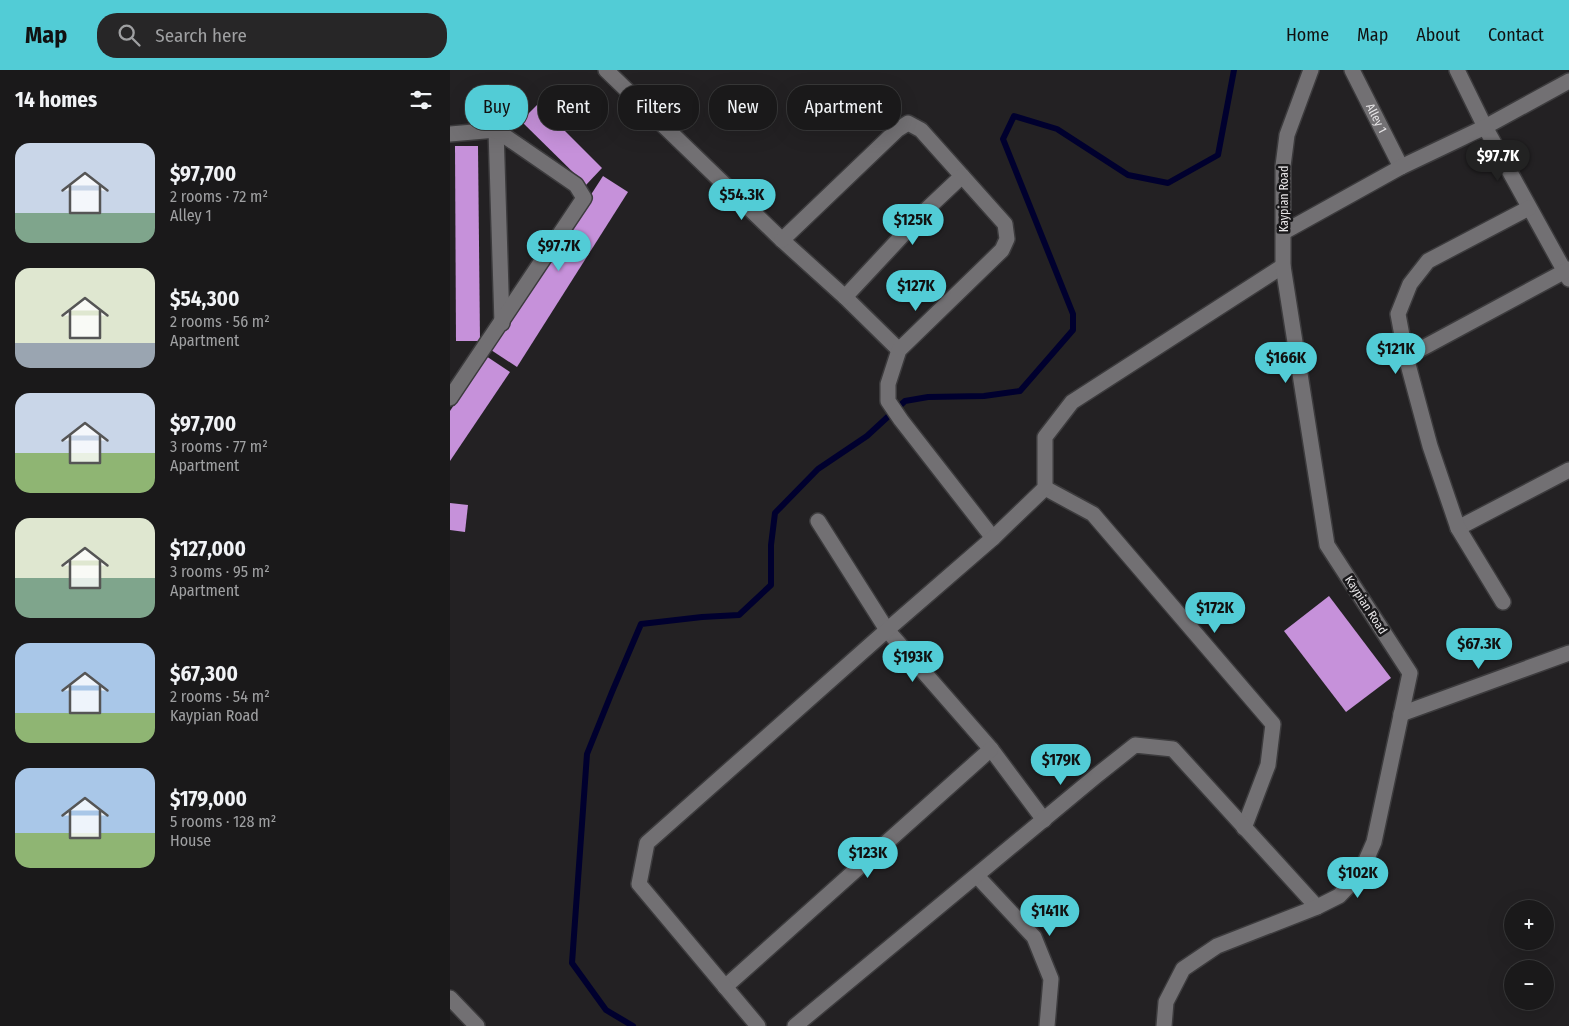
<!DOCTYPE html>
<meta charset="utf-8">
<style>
:root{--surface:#1a191a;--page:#272627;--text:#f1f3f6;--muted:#9fa0a2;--line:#383839;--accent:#52ccd6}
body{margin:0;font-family:"Fira Sans Condensed",sans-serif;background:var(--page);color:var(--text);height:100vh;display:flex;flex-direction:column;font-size:19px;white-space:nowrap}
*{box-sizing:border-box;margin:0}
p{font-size:16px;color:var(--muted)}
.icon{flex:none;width:28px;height:28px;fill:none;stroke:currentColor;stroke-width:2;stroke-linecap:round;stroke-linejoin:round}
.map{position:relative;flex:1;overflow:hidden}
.sheet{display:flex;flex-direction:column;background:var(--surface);width:450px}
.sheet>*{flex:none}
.top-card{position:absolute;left:15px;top:15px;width:475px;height:45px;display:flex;gap:10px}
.fabs{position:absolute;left:1054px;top:830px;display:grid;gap:10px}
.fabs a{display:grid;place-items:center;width:50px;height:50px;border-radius:50%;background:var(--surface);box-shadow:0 5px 20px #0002,0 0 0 1px var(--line);font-size:25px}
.price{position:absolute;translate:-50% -42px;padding:0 11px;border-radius:18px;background:var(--accent);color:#111;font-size:16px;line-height:32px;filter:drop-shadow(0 1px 2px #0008)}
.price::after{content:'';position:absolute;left:50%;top:30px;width:15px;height:11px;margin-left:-8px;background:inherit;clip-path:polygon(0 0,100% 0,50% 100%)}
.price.selected{background:#222;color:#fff}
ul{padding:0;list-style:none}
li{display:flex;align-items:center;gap:15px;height:125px;padding:0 15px}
li span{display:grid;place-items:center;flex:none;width:140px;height:100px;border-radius:15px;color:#555}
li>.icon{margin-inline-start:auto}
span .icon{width:60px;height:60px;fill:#fffc;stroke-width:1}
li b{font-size:21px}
h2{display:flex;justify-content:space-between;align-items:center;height:60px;padding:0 15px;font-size:21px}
.pill{padding:0 18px;border-radius:20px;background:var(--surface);box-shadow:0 5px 20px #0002,0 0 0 1px var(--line);font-size:18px;line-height:45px}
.pill.selected{background:var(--accent);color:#111}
header{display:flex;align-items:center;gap:30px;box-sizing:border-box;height:70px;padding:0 25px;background:var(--accent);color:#111}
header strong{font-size:24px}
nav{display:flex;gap:28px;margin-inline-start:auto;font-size:18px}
.search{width:350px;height:45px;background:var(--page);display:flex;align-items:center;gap:12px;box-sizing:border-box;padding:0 18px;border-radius:20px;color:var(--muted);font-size:19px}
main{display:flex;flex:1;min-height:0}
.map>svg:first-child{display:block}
</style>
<header>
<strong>Map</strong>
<div class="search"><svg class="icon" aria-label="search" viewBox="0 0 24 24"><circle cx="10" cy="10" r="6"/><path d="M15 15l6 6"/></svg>Search here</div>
<nav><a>Home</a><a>Map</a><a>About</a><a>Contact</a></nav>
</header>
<main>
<section class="sheet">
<h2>14 homes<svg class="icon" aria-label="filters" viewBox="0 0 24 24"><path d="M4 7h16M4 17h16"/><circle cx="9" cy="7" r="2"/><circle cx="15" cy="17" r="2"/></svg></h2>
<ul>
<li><span style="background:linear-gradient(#c9d6e8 70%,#7fa58c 0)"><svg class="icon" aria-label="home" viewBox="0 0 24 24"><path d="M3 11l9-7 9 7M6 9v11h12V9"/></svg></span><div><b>$97,700</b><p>2 rooms · 72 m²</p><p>Alley 1</p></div></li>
<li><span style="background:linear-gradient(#dfe7d0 75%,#9aa5b1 0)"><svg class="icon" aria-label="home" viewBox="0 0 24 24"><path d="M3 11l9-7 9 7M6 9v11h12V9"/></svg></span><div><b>$54,300</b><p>2 rooms · 56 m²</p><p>Apartment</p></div></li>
<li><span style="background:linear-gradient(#c9d6e8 60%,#8fb573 0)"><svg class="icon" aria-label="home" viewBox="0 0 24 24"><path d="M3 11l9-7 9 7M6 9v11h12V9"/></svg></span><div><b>$97,700</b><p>3 rooms · 77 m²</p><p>Apartment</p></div></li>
<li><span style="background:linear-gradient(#dfe7d0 60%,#7fa58c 0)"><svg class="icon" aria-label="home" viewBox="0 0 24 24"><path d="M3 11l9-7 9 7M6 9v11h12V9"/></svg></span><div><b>$127,000</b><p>3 rooms · 95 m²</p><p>Apartment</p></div></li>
<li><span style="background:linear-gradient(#a9c7e8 70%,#8fb573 0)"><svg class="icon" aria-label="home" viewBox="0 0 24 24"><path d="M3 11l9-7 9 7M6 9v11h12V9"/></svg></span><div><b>$67,300</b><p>2 rooms · 54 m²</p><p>Kaypian Road</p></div></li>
<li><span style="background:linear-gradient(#a9c7e8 65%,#8fb573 0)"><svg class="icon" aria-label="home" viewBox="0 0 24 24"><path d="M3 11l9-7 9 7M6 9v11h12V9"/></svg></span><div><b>$179,000</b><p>5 rooms · 128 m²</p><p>House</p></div></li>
</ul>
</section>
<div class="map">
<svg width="1119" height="956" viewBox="0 0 1119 956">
<rect width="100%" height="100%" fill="#232123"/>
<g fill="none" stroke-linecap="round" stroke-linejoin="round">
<path stroke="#00002e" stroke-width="6" d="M183 956 156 940 122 893 137 684 162 622 191 554 252 547 289 545 321 515V475L325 443 368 399 417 366 455 331 478 327 534 326 570 321 623 260V244L553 69 564 46 607 59 678 105 718 113 768 85 784 0"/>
</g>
<g fill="#c691da">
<path d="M88 34 152 98 136 115 71 51Z"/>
<path d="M5 76H28L30 271H6Z"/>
<path d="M153 106 178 122 67 297 41 280Z"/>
<path d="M36 286 60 302 0 391V341Z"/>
<path d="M0 433 18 435 15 462 0 460Z"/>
<path d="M879 526 941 608 896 642 834 561Z"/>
</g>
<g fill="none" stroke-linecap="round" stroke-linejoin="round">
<defs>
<g id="minor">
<path d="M156 0 332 170 395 227 449 280"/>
<path id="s1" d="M902 0 951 97"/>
<path d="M1007 0 1035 57 1119 209"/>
<path d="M46 60 52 253"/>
<path d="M0 64 46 60 126 115 134 128 0 328"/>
<path d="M834 162 951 97 1035 57 1119 11"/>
<path d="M332 170 447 60 458 53 471 60 555 154 557 169 552 180 449 280 438 314V331L451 350 543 468"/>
<path d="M395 227 477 139 512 106"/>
<path d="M956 287 1119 199"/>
<path d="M595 418 643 444 823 654 818 695 794 758"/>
<path d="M368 451 437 560 541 679 594 750"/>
<path d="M1008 458 1119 400"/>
<path d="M1053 532 1008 458 980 376 956 287 948 244 960 214 978 191 1079 138"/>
<path d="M951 644 1119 583"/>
<path d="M527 806 584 867 601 909 597 956"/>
<path d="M275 917 541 679"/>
<path d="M0 928 27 956"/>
<path d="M308 956 189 814 197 773 437 560 543 468 595 418V367L622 332 833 196"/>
<path d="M345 956 646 706 685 675 723 679 867 837"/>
</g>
<path id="tertiary" d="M714 956 716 932 733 899 767 876 867 837 889 826 910 804 924 772 960 603 877 475 833 196V96L837 65 861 0"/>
</defs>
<use href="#minor" stroke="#3c3b3d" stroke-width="18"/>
<use href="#tertiary" stroke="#3c3b3d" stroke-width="18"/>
<use href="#minor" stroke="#727073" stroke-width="15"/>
<use href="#tertiary" stroke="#727073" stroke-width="15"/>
</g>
<g text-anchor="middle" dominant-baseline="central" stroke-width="5" stroke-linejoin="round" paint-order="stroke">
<g font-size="12" fill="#e8e6e8" stroke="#19181a">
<text stroke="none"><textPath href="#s1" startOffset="54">Alley 1</textPath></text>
<text transform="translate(834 129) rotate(-90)">Kaypian Road</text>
<text transform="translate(916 535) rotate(57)">Kaypian Road</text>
</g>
</g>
</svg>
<div class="fabs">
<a>+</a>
<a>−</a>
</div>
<b class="price selected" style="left:1048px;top:112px">$97.7K</b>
<b class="price" style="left:292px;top:151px">$54.3K</b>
<b class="price" style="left:463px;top:176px">$125K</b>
<b class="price" style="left:109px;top:202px">$97.7K</b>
<b class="price" style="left:466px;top:242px">$127K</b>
<b class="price" style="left:946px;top:305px">$121K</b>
<b class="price" style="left:836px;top:314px">$166K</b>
<b class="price" style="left:765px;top:564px">$172K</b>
<b class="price" style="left:1029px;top:600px">$67.3K</b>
<b class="price" style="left:463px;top:613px">$193K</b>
<b class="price" style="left:611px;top:716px">$179K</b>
<b class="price" style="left:418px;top:809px">$123K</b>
<b class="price" style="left:908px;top:829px">$102K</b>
<b class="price" style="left:600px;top:867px">$141K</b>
<div class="top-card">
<a class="pill selected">Buy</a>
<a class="pill">Rent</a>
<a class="pill">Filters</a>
<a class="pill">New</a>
<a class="pill">Apartment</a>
</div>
</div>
</main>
